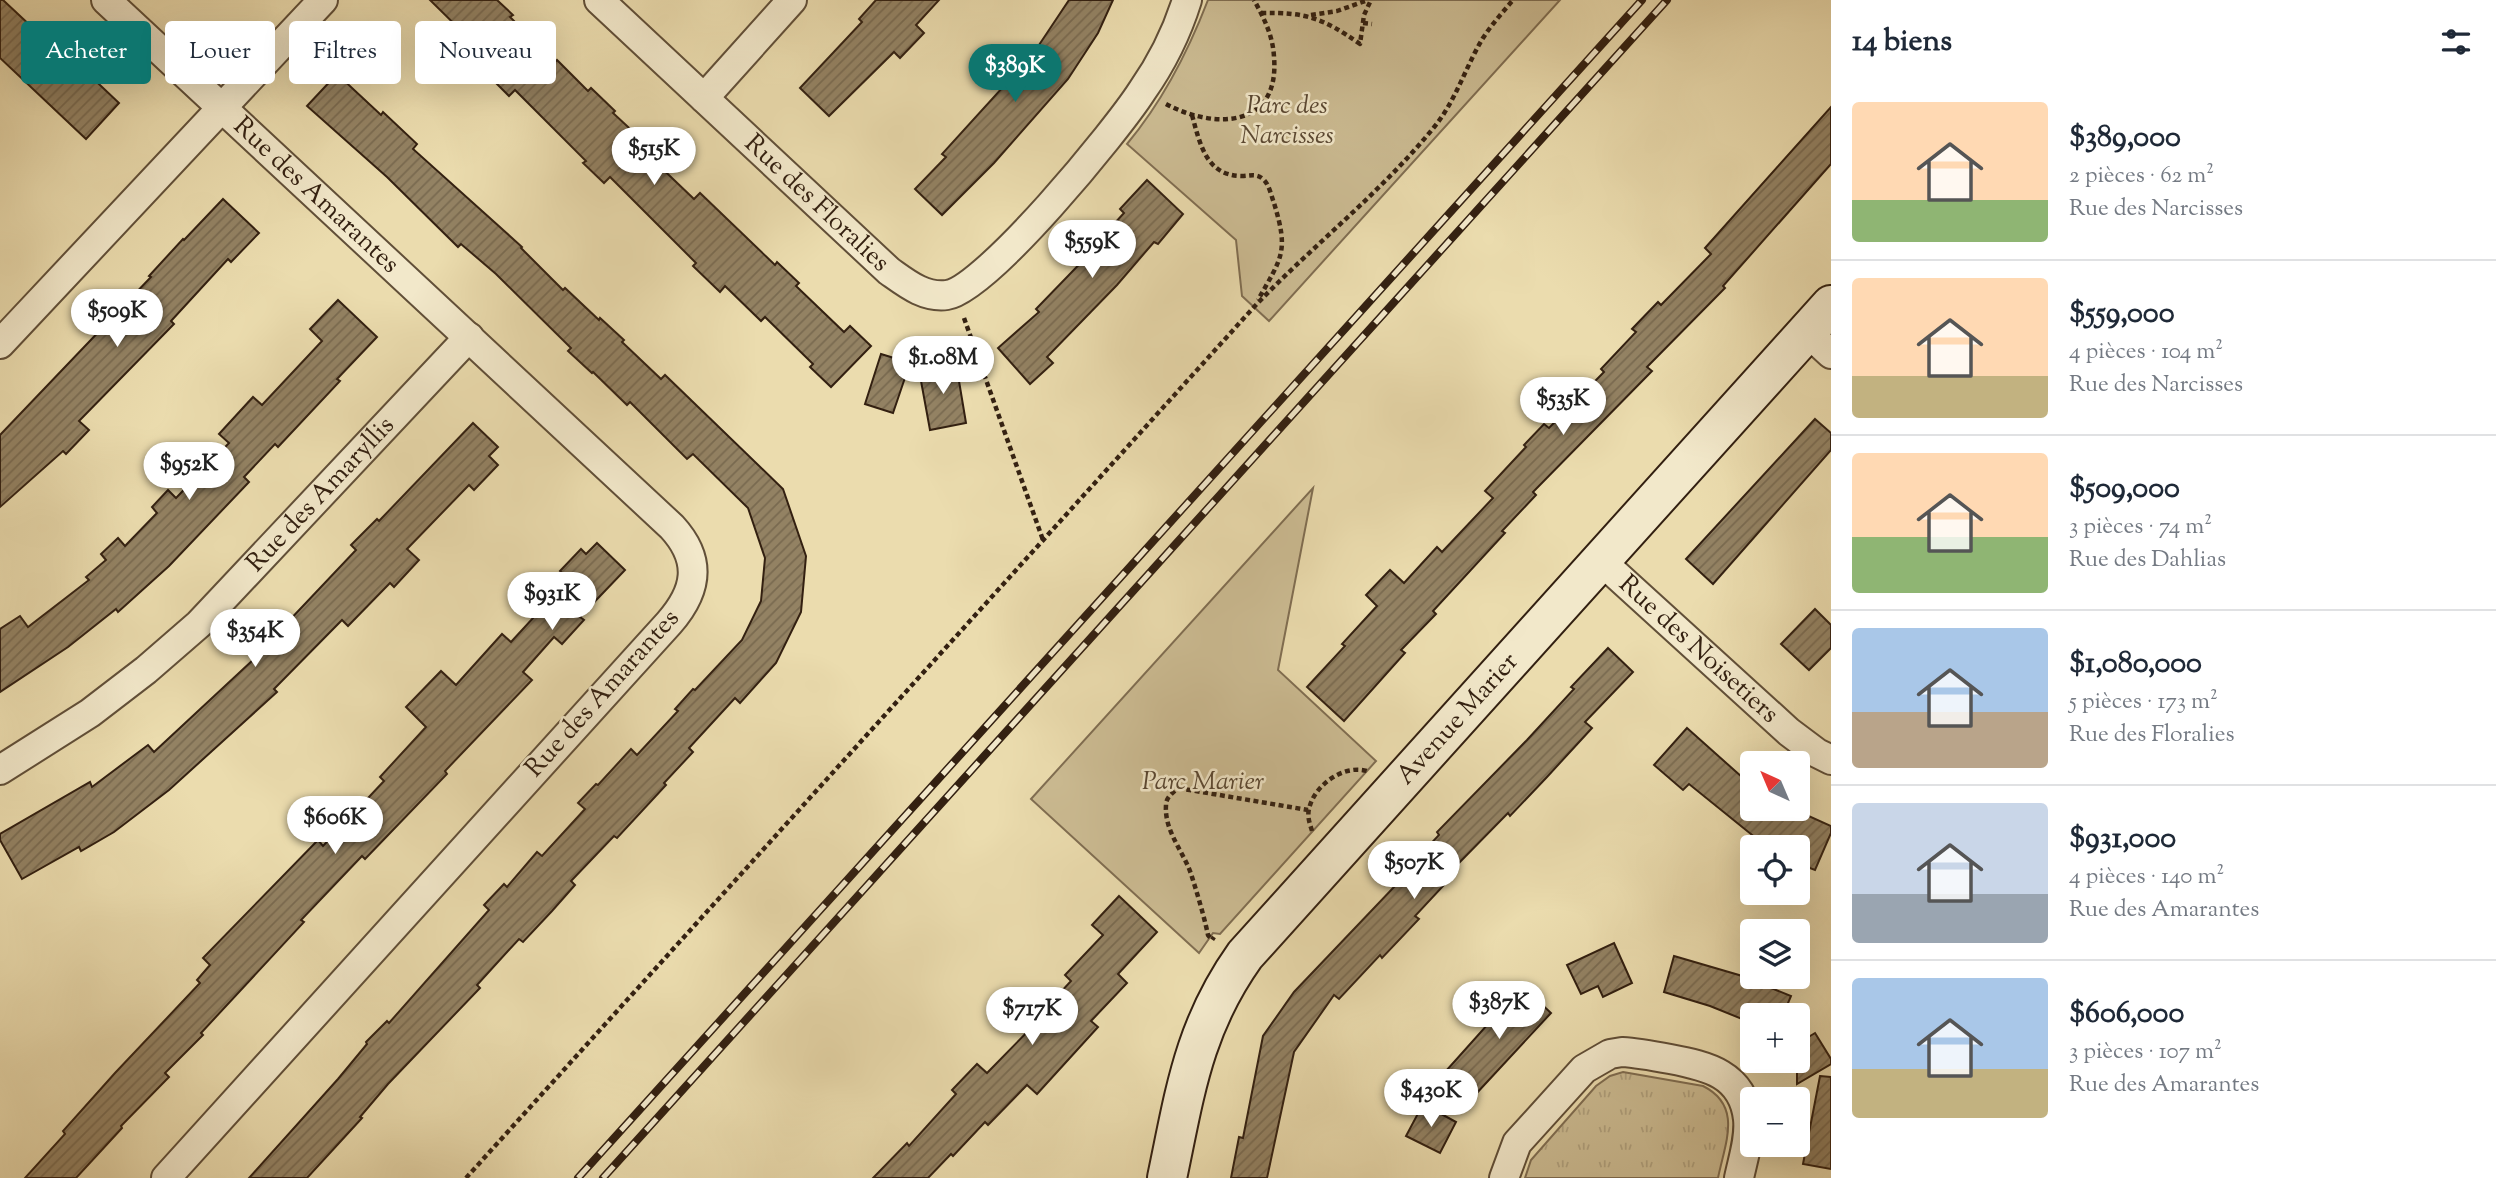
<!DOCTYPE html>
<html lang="fr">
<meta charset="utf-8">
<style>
:root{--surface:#fff;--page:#f2f2f3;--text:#1f2937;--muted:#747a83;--line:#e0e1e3;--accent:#0f766e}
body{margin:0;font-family:"Sorts Mill Goudy",serif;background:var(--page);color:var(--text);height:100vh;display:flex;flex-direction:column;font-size:26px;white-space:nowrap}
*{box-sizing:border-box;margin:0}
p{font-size:23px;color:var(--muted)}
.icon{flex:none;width:38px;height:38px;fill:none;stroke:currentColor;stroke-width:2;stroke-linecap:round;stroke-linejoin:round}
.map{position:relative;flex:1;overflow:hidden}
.side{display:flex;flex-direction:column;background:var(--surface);width:665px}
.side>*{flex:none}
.guide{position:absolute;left:21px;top:21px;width:665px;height:63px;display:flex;gap:14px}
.needle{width:46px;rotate:316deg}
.tools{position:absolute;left:1740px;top:751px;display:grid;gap:14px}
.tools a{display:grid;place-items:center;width:70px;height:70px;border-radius:7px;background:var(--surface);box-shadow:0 7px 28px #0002;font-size:35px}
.price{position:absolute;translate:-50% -60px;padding:0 16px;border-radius:24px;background:#fff;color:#222;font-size:23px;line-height:46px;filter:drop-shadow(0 2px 4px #0008)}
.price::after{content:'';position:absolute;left:50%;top:42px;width:21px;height:16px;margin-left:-10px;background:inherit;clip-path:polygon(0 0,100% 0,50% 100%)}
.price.selected{background:var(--accent);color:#fff}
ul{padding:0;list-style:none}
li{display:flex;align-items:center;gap:21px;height:175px;padding:0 21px}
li+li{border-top:2px solid var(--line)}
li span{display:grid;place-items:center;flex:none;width:196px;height:140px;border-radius:7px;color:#555}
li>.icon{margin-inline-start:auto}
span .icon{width:84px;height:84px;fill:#fffc;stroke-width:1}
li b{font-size:30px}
h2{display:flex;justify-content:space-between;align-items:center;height:84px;padding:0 21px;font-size:30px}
.chip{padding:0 24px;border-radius:7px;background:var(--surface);box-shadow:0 7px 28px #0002;font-size:24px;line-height:63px}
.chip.selected{background:var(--accent);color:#fff}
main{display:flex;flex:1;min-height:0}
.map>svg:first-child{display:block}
</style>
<main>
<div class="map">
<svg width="1831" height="1178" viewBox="0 0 1831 1178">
<defs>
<pattern id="grass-tufts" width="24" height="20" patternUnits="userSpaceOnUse" patternTransform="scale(1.75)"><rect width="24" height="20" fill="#ccbc93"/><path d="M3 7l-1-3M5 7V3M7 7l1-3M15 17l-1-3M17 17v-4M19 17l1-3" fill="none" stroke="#b0a17e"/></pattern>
<pattern id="building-hatch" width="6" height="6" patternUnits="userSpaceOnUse" patternTransform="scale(1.75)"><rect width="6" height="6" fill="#938263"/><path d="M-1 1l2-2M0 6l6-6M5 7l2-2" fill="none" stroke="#796a50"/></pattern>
</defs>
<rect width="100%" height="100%" fill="#ebdcae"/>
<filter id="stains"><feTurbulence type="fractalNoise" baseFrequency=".00286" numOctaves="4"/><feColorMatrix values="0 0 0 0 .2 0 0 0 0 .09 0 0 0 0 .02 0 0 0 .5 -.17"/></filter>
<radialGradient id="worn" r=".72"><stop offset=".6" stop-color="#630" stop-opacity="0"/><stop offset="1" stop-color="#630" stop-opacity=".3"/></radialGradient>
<path fill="url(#grass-tufts)" stroke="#806e52" stroke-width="2" d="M1623 1072 1703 1086C1743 1106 1725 1143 1718 1178H1525L1531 1160 1596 1086 1610 1076Z"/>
<g fill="#ccbc93" stroke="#806e52" stroke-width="2">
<path d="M1208 0H1560L1269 321 1242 296 1236 240 1127 144C1163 101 1188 52 1208 0Z"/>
<path d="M1313 488 1278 670 1376 761 1220 934 1213 933 1199 953 1031 799Z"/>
</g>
<g fill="url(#building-hatch)" stroke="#332011" stroke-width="2">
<path d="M0 0H3L80 72 83 69 119 103 86 139 0 58Z"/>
<path d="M430 0H497L513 15 510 17 555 62 557 60 588 91 591 88 615 111 613 113 655 152 650 157 694 199 700 193 775 265 777 262 799 283 796 286 844 332 850 326 871 346 831 387 810 367 813 364 765 317 761 321 725 286 720 292 693 266 696 263 610 177 604 183 583 163 586 161 515 90 509 96 483 70 492 61Z"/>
<path d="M876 0H939L916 25 924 33 900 58 894 52 829 116 800 88 862 22 859 19Z"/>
<path d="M1069 0H1113L1098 33 1068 79 994 163 942 215 915 189 946 157 942 154 1033 54Z"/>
<path d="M337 74 381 115 383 112 417 144 413 149 522 247 521 248 563 290 565 288 599 320 600 318 624 340 622 342 661 379 665 375 783 489 806 556 801 612 776 663 740 703 735 698 689 748 693 752 664 783 666 785 617 838 614 836 571 881 575 885 552 911 523 942 519 939 477 985 480 988 388 1084 360 1117 362 1118 307 1178H249L338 1079 367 1044 366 1042 387 1021 389 1023 489 910 484 905 504 884 507 887 537 852 542 856 585 809 578 803 596 784 598 785 631 749 637 755 678 711 675 709 693 689 695 690 742 640 761 601 765 558 748 508 693 454 687 459 630 402 627 405 593 372 592 373 568 351 571 348 496 274 461 244 458 247 387 177 307 106Z"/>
<path d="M1831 107V164L1723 286 1725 288 1647 367 1652 371 1533 492 1536 495 1502 531 1505 533 1433 611 1436 614 1401 650 1405 653 1344 721 1307 687 1345 646 1342 644 1377 606 1366 595 1390 570 1404 583 1437 547 1442 552 1493 498 1485 491 1526 447 1524 445 1544 424 1549 428 1604 372 1601 369 1636 332 1632 329 1658 302 1661 305 1711 254 1705 248Z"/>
<path d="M1147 180 1183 214 1158 244 1154 242 1117 285 1047 357 1053 363 1030 384 998 348 1039 312 1036 309 1096 247 1094 246 1124 213 1120 209Z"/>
<path d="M223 199 259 233 231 262 228 259 171 321 174 324 79 421 89 430 66 454 63 451 0 507V435L151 277 149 276 183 239 184 240Z"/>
<path d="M338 300 377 337 337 379 340 381 278 447 275 444 244 477 249 482 169 566 118 612 116 609 68 647 0 692V629L20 616 28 627 89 580 86 577 106 560 101 554 118 538 125 546 157 513 152 507 168 490 176 498 229 443 219 434 253 397 262 405 322 341 310 329Z"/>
<path d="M881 354 910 363 893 413 865 404Z"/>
<path d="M956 363 966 423 930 430 919 370Z"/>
<path d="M1815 419 1831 433V450L1713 584 1686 559Z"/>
<path d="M473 423 498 447 489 456 498 465 474 490 469 485 407 549 419 560 394 587 390 583 348 626 342 620 274 689 277 692 169 790 114 832 81 851 79 847 22 879 0 840V834L90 782 92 787 148 745 154 752 268 646 267 644 356 550 351 545 377 519 379 521Z"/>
<path d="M597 543 625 570 580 617 584 620 562 644 554 637 523 672 532 680 445 771 447 774 365 859 362 856 301 920 304 922 201 1033 203 1035 165 1073 169 1077 121 1126 122 1128 76 1178H25L65 1134 63 1131 115 1073 200 983 197 980 210 965 203 958 318 840 323 846 384 781 380 777 426 727 406 707 441 671 456 685 502 634 511 642 569 579 560 571 581 549 586 554Z"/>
<path d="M1815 609 1831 625V648L1809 670 1781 644Z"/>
<path d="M1608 648 1633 672 1585 722 1592 728 1547 777 1510 816 1508 813 1454 868 1457 871 1415 916 1419 919 1382 958 1380 955 1339 999 1334 995 1294 1052 1267 1178H1231L1239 1137 1243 1138 1263 1036 1294 992 1395 886 1393 884 1439 835 1437 832 1527 740 1574 689 1571 687Z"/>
<path d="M1687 728 1752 786V808H1791L1831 826V833L1815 870 1797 863V847H1767L1689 784 1683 790 1654 765Z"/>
<path d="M1119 896 1157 932 1118 974 1127 983 1091 1021 1098 1027 1037 1094 1027 1085 988 1125 985 1122 953 1156 951 1154 928 1178H873L907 1143 909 1146 956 1094 952 1090 977 1064 987 1073 1038 1021 1036 1019 1071 981 1065 975 1103 935 1092 925Z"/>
<path d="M1614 943 1632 983 1603 997 1598 986 1581 994 1567 965Z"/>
<path d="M1674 956 1739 975 1791 996 1783 1015H1752V1023L1710 1006 1664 992Z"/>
<path d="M1522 986 1551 1013 1474 1096 1446 1071Z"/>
<path d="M1815 1033 1831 1059V1064L1797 1084V1044Z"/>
<path d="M1820 1076 1831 1077V1169L1803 1164Z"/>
<path d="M1423 1104 1456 1122 1440 1153 1406 1136Z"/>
</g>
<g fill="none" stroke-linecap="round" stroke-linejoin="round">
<defs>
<g id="street">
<path id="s1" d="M106 0 672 527C703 561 697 591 669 623L166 1178"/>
<path id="s2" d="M599 0 889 271C906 283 924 298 947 295 987 289 1117 130 1142 91 1161 64 1177 32 1187 0"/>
<path d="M704 98 792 0"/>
<path d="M1807 332 1831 354"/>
<path d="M0 344 323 0"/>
<path id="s3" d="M1600 560 1789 732 1817 753 1831 760"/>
<path id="s4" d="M0 770 90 713 146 670 199 624 469 337"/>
<path d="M1504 1178 1517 1143 1584 1069 1610 1054 1622 1052C1638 1053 1654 1056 1670 1059 1707 1066 1743 1074 1748 1119 1750 1138 1743 1159 1739 1178"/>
</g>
<g id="secondary">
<path id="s5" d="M1167 1178C1185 1093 1193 1028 1245 955L1831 305"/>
</g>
</defs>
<use href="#street" stroke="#614f38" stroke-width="32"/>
<use href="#secondary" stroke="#332011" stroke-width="42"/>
<g stroke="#332011" stroke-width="4.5" stroke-dasharray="5 3.5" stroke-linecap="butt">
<path d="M1261 13C1306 12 1323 18 1360 44L1364 15 1371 0"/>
<path d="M1311 15 1337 11 1368 0"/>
<path d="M1363 23 1372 24"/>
<path d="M1166 104C1215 130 1280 128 1274 57 1273 36 1264 18 1254 0"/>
<path d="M1192 115C1200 144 1206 176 1242 176 1250 176 1256 173 1263 179 1269 184 1271 195 1274 203 1289 252 1282 257 1258 300"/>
<path d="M964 318 1043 540"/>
<path d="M1175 785 1178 788C1173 793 1166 797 1166 805 1164 832 1185 853 1192 877 1198 896 1204 916 1208 935L1212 940 1214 937"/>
<path d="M1178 788 1308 810"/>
<path d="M1312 831C1310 824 1307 817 1309 809 1314 785 1344 764 1367 771"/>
<path d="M466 1178 1254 307C1313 245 1381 193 1435 126 1456 100 1466 66 1483 38 1492 24 1503 12 1513 0"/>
</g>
<use href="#street" stroke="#f2e8ca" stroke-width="28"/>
<use href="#secondary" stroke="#f2e8ca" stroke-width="38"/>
<defs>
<g id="rail">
<path d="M578 1178 1642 0"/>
<path d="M603 1178 1667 0"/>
</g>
</defs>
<use href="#rail" stroke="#332011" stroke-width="8"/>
<use href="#rail" stroke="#f2e8ca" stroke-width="5" stroke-dasharray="16" stroke-linecap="butt"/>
</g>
<g text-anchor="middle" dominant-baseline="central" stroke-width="5" stroke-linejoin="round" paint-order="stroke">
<g font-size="26" font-style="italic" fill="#594732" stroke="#f2e8ca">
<text x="1287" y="106">Parc des<tspan x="1287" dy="30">Narcisses</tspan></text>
<text x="1203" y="782">Parc Marier</text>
</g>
<g font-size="26" fill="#332011" stroke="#f2e8ca">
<text stroke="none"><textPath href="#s1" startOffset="287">Rue des Amarantes</textPath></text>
<text stroke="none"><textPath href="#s2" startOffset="298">Rue des Floralies</textPath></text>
<text stroke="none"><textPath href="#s4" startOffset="425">Rue des Amaryllis</textPath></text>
<text stroke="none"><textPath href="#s3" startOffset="133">Rue des Noisetiers</textPath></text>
<text transform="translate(603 694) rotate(-48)">Rue des Amarantes</text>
<text stroke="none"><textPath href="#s5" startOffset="556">Avenue Marier</textPath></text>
</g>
</g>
<rect width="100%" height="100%" filter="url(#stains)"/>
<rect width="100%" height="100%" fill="url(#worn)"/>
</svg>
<div class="tools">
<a><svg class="needle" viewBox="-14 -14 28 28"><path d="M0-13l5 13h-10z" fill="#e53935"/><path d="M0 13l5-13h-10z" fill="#747a83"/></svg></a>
<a><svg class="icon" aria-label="locate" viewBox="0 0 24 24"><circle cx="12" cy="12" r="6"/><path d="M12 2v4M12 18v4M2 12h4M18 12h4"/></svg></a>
<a><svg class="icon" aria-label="layers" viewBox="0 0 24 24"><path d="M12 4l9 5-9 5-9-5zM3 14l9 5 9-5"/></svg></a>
<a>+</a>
<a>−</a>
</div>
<b class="price selected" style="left:1015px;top:104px">$389K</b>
<b class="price" style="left:654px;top:187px">$515K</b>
<b class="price" style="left:1092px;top:280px">$559K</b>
<b class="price" style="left:117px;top:349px">$509K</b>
<b class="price" style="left:943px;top:396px">$1.08M</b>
<b class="price" style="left:1563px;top:437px">$535K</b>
<b class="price" style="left:189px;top:502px">$952K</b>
<b class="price" style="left:552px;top:632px">$931K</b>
<b class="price" style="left:255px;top:669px">$354K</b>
<b class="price" style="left:335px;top:856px">$606K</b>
<b class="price" style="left:1414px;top:901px">$507K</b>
<b class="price" style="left:1499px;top:1041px">$387K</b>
<b class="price" style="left:1032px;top:1047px">$717K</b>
<b class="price" style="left:1431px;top:1129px">$430K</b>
<div class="guide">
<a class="chip selected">Acheter</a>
<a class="chip">Louer</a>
<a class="chip">Filtres</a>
<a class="chip">Nouveau</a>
</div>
</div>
<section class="side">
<h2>14 biens<svg class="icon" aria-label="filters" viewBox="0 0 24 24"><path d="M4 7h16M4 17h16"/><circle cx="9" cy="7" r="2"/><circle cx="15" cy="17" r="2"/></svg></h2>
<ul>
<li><span style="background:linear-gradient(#ffd9b3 70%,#8fb573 0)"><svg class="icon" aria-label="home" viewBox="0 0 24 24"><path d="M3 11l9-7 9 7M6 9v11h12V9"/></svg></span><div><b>$389,000</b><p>2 pièces · 62 m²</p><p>Rue des Narcisses</p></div></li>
<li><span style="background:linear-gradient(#ffd9b3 70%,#c2b280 0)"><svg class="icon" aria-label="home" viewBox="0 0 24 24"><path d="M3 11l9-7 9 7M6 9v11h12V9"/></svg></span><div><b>$559,000</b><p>4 pièces · 104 m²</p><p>Rue des Narcisses</p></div></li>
<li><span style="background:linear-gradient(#ffd9b3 60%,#8fb573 0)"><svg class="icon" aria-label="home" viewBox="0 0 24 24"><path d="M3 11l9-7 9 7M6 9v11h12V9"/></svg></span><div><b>$509,000</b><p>3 pièces · 74 m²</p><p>Rue des Dahlias</p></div></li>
<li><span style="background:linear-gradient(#a9c7e8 60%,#b9a48a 0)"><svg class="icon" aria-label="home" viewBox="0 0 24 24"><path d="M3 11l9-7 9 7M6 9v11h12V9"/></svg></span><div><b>$1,080,000</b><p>5 pièces · 173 m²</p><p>Rue des Floralies</p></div></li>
<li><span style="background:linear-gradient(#c9d6e8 65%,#9aa5b1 0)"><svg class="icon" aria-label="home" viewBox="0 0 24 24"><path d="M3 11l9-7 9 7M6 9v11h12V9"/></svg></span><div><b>$931,000</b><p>4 pièces · 140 m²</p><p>Rue des Amarantes</p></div></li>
<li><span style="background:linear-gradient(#a9c7e8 65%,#c2b280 0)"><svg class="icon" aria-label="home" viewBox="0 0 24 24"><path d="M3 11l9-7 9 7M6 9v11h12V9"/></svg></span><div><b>$606,000</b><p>3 pièces · 107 m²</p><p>Rue des Amarantes</p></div></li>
</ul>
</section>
</main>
